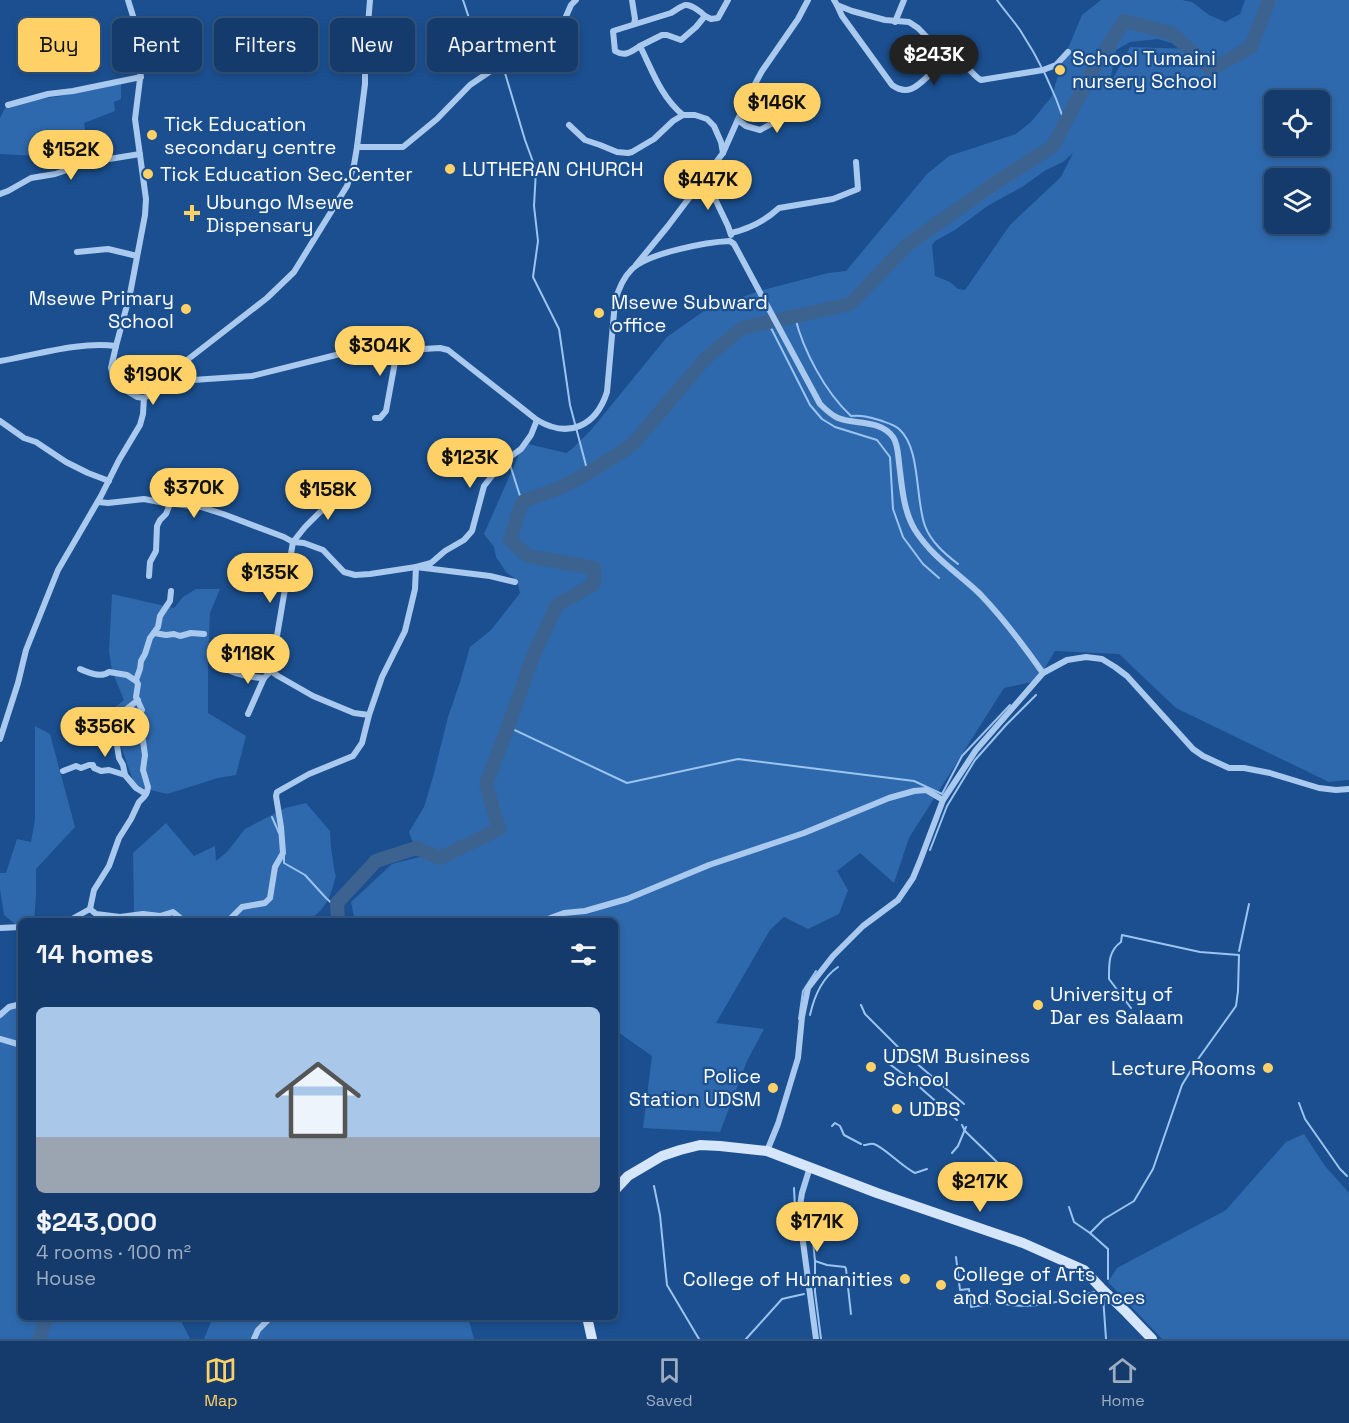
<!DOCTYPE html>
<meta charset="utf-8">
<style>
:root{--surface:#143b6b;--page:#1d4271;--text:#f1f3f6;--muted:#9dadc1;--line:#33557e;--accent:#ffd166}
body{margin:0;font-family:"Space Grotesk",sans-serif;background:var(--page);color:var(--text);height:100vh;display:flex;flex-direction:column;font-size:22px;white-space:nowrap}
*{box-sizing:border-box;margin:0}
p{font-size:20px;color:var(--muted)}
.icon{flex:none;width:33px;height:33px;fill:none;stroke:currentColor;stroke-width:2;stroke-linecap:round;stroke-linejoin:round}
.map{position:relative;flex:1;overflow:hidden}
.panel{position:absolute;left:18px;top:918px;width:600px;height:402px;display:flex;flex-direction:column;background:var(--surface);border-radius:9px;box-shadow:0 3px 9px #0003,0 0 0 2px var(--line)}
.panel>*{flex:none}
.banner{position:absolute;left:18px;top:18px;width:600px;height:54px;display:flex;gap:12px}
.tools{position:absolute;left:1264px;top:90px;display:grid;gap:12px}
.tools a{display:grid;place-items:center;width:66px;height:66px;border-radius:9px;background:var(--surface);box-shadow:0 3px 9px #0003,0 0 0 2px var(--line);font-size:30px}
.price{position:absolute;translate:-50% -51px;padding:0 14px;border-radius:21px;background:var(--accent);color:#111;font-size:20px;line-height:39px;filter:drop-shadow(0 2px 3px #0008)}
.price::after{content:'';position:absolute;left:50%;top:36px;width:18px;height:14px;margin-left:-9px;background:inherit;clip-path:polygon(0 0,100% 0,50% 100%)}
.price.current{background:#222;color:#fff}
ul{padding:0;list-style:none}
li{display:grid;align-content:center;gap:12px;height:318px;padding:0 18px}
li+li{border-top:2px solid var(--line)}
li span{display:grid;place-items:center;height:186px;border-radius:9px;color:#555}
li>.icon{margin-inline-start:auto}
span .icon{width:108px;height:108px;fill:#fffc;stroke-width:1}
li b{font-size:26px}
h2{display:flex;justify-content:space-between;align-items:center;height:72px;padding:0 18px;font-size:26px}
.pill{padding:0 21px;border-radius:9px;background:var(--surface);box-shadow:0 3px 9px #0003,0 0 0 2px var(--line);font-size:21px;line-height:54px}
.pill.current{background:var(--accent);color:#111}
.tab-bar{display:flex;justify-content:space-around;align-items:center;height:84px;border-top:2px solid var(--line);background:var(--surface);font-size:16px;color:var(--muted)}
.tab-bar a{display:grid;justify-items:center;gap:3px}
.tab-bar .current{color:var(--accent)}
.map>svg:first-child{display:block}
</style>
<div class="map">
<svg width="1349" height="1339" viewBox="0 0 1349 1339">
<rect width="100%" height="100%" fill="#1b4f8f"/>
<g fill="#2e69ad" fill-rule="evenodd">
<path d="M1101 0H1182L1192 2 1209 15 1225 22 1240 14 1245 0H1349V780L1329 782 1176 708 1119 654 1055 651 1037 681 1004 688 909 838 894 883 860 853 837 871 848 890 839 914 808 929 784 917 770 930 716 1023 764 1029 747 1061 720 1132 643 1128 652 1056 615 1030V921H355L351 902 392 864 427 855C416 849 413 844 409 832L424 807 433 777 448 717 460 682 470 647 491 630 520 593 517 580 506 572 496 557 494 547 484 534 524 443 566 453 572 449 591 430 667 337 704 311 759 291 828 273 846 271 927 174 949 156 1016 134 1032 121 1052 96 1061 65 1082 15ZM1158 39 1191 49 1130 47 1109 86 1116 50 1130 42ZM1275 100H1320V146H1275ZM1073 153 1061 177 1010 225 965 290 958 289 950 282 935 276 932 245 935 241 955 230 989 205 1022 187 1046 170 1063 162ZM1275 178H1320V224H1275Z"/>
<path d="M121 84V99L114 102 115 111 84 123 87 143 57 157 0 154V118L5 108 28 101 61 96Z"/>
<path d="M196 589H220L210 613 208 659V713L246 736 236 775 218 778 167 794 135 786 109 712 124 700 112 671 109 651 112 594 174 608 183 597Z"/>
<path d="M35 726 50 734 75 827 36 869V895L34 921H21V929L4 915 0 889V873H6L17 839 31 842 35 819Z"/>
<path d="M306 803 330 831 331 848 335 874 336 875C331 896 326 911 306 921H156L153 915 134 912 133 853 166 823 194 856 215 846 216 861 227 852 245 829 285 808Z"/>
<path d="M21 1004V1317H179L190 1339H0V1012Z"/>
<path d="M1304 1134 1325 1166 1349 1193V1339H1162L1108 1282 1117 1268 1226 1210 1286 1142Z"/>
<path d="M213 1317H468L474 1339H204Z"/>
</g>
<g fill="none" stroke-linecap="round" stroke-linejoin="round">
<g stroke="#9cc4f0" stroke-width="2">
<path d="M463 0 481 54"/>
<path d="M997 0C1004 10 1013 20 1020 30 1039 59 1054 90 1065 123"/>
<path d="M505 73 525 140 536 170 534 206 538 241 533 277 559 329 570 405 588 473"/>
<path d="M795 317C803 350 825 392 851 416 864 415 869 417 882 421 888 423 895 425 899 429 921 448 915 499 925 526 931 542 945 554 958 564"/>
<path d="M768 322 810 405 822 419 835 427 877 440 890 457 893 509 903 537 923 564 939 578"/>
<path d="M503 443 522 502"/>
<path d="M508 727 627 783 738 759 914 781 942 794 962 756 1010 705"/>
<path d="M272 817 279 833"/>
<path d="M930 850 947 806 975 760 1006 725 1036 695"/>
<path d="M284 856V863L305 875 326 898 337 908"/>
<path d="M1239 951 1249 904"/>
<path d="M861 1005 865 1014 901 1050 964 1104"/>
<path d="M810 1015C814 997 822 978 838 967"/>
<path d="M799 1019 803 991 816 971"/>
<path d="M884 1060 915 1083 957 1120"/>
<path d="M1299 1103 1305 1119 1340 1169 1347 1176"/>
<path d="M962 1125 965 1131 999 1164"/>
<path d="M832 1126 835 1123 840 1126 844 1135 861 1144"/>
<path d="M864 1145C867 1145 870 1143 874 1144 884 1147 902 1167 915 1173L927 1169"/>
<path d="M952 1153 958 1146 966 1127"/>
<path d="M654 1186 660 1215 667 1285 699 1339"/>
<path d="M794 1188 796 1228"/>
<path d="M1069 1207 1074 1222 1090 1233 1108 1249V1279"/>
<path d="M1090 1233 1104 1219 1134 1201 1153 1169 1182 1085 1196 1062 1236 1006 1238 991 1239 955 1200 952 1122 935 1121 942C1108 951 1109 965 1109 979L1131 1008"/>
<path d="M813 1241 815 1261V1292L821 1339"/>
<path d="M956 1257 960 1290 969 1289 971 1307 990 1304"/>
<path d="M815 1261 827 1265 845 1267 846 1269 851 1314"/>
<path d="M1103 1296 1106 1339"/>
<path d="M1005 1304C1035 1310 1066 1300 1094 1292"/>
<path d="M746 1339 782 1299 804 1294"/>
</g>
<g stroke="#3c6290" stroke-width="14">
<path d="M338 921 337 903 376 861 416 848 440 858 499 829 486 784 508 727 533 656 557 605 594 584V568L528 556 510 540 522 502 562 487 588 473 632 445 705 359 742 328 850 304 907 245 995 183 1053 146 1093 70 1124 21 1171 33 1212 69 1251 47 1269 0"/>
<path d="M40 1339 46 1317"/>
</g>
<g stroke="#a9c9ee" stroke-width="6">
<path d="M128 0 137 29 143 55 135 119 146 199 145 215 130 294 116 346 111 368 114 378 122 388 137 397 144 398 165 384 178 381 252 376 340 354 440 348 448 350 537 420C569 439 596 426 607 392L615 302C618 290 623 278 632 269 648 253 707 242 730 241L734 244 820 404C825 409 831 415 838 418 855 425 880 419 893 437 898 444 898 455 899 463 902 486 903 510 915 530 933 558 957 572 980 594 1003 618 1024 646 1043 673"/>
<path d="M632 0 635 19 634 24"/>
<path d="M834 0 837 5 852 11 885 20 909 22 918 28 952 63"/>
<path d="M837 5 842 16 892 85C920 105 928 58 958 63 968 64 973 76 981 80L1043 70 1056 65 1068 52"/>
<path d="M895 22 904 0"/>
<path d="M640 46 662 35H667L681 40 696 27 705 16 711 19 718 18 728 0"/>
<path d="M8 105 48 94 73 91 141 77"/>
<path d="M683 115C661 97 652 70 640 46 631 52 625 57 615 51L613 31 671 13C675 11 682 5 686 5 692 5 701 12 705 16"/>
<path d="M738 120 746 126 760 130 817 99"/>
<path d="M569 125 585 140 600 145 617 152 628 153 632 152 654 139 673 121 683 115H695L707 119 714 126 721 142 723 153"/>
<path d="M357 147H403L437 119 470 85 564 21 571 5 576 0"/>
<path d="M705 178 728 226 731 235"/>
<path d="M0 194 8 191 31 178 55 174 82 165 97 161 140 154"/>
<path d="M731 233C748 229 766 220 779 208L833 199 858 189 856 162"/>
<path d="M77 252 108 249 137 256"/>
<path d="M636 265 668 226 723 153 747 99 762 71 798 19 808 0"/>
<path d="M0 361C35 355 81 341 116 346"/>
<path d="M166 382 182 364 267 298 294 272 347 186 354 165 357 147 365 84V62L370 0"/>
<path d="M375 418H380L386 411 397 351"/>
<path d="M0 421 24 438 36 442 66 462 88 473 109 481"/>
<path d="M98 502 108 503 144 499 165 503 201 507 223 514 284 537 293 542 304 543 323 550 344 572 355 575 370 574 416 567 490 576 515 582"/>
<path d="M149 576 150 562 156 551 157 526 160 520 166 514 170 504"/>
<path d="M154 633 166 635 174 634 180 636 191 633 204 634"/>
<path d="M212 660C228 672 243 677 264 678"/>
<path d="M80 669C89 673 101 678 109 672L127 675 136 681"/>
<path d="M271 671 278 676 313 696 354 713 369 715 382 677 405 631 415 589 416 567 431 563 445 551 464 540 472 531 484 486 503 462 521 449 531 435 537 420"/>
<path d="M248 714 264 678 271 671 293 542 305 527 320 512 339 500 348 490"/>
<path d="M0 739 18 683 26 650 58 570 101 496 119 460 140 425 143 414 144 398"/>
<path d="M63 771 76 766 81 768 89 765H93L94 768 101 771 109 770 125 775 136 788 146 794"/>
<path d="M125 775 123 765 119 758 116 739 124 711 138 700"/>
<path d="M90 909 96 914 120 917 143 914 160 916 173 912 184 921"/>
<path d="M66 921 72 919 90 909 94 890 109 866 119 838 131 819 139 802 144 797 147 792 148 787 143 770 145 755 140 720V714L142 710 136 697 138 684 136 680 140 669 141 661 145 654 150 638 158 627 160 616 170 601 171 591"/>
<path d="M228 921 242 907 265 903 270 898 275 867 283 853 281 827 276 796 277 792 309 774 353 756 362 743 369 715"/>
<path d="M534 921 545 920 564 913 585 911 627 899 709 865 804 833 889 798 914 791 926 790 943 800"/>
<path d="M0 928 21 927"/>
<path d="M0 1015 9 1007 21 1004"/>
<path d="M0 1039 21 1045"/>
<path d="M767 1151 778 1124 798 1058 802 1017 808 988 833 956 863 926 898 900 913 878 920 861 943 800 976 750 1043 673 1067 660 1086 657 1102 659 1115 667 1127 676 1193 749 1203 756 1229 768H1244L1270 773 1319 788 1336 790 1349 789"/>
<path d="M810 1167 802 1193 799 1212 816 1339"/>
<path d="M254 1339 258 1330 271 1317"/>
</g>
<g stroke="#d6e6fa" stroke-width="10">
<path d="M615 1190 628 1176 662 1156 680 1150 700 1145 720 1146 767 1151 877 1193 1023 1243 1084 1270 1101 1288 1126 1312 1152 1339"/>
<path d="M587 1317 592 1339"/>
</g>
</g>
<g fill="#ffd166" stroke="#1b4f8f" stroke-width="2">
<circle cx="1060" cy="70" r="6"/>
<circle cx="152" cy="135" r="6"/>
<circle cx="450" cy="169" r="6"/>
<circle cx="148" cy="174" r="6"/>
<path d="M189 204h6v6h6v6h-6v6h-6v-6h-6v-6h6z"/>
<circle cx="186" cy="309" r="6"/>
<circle cx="599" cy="313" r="6"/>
<circle cx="1038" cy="1005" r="6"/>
<circle cx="871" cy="1067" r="6"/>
<circle cx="1268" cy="1068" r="6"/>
<circle cx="773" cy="1088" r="6"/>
<circle cx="897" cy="1109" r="6"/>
<circle cx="905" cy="1279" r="6"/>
<circle cx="941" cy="1285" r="6"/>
</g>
<g text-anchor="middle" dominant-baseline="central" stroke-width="4.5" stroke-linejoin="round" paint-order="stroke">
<g font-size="20" fill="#fff" stroke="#1b4f8f" text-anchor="start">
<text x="1072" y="58">School Tumaini<tspan x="1072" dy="23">nursery School</tspan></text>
<text x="164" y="124">Tick Education<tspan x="164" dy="23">secondary centre</tspan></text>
<text x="462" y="169">LUTHERAN CHURCH</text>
<text x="160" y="174">Tick Education Sec.Center</text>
<text x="206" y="202">Ubungo Msewe<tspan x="206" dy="23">Dispensary</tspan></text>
<text x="174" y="298" text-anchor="end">Msewe Primary<tspan x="174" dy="23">School</tspan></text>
<text x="611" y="302">Msewe Subward<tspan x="611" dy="23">office</tspan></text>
<text x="1050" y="994">University of<tspan x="1050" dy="23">Dar es Salaam</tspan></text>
<text x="883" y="1056">UDSM Business<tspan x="883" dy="23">School</tspan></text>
<text x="1256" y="1068" text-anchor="end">Lecture Rooms</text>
<text x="761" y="1076" text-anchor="end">Police<tspan x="761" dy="23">Station UDSM</tspan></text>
<text x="909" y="1109">UDBS</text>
<text x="953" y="1274">College of Arts<tspan x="953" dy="23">and Social Sciences</tspan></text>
<text x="893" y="1279" text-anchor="end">College of Humanities</text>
</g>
</g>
</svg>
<div class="tools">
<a><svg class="icon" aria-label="locate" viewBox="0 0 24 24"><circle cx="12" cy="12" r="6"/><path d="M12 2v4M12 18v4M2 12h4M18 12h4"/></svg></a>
<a><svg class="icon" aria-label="layers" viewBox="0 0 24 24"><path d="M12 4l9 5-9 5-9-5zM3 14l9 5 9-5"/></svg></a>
</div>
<b class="price current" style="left:934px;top:86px">$243K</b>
<b class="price" style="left:777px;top:134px">$146K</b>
<b class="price" style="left:71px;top:181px">$152K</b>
<b class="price" style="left:708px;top:211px">$447K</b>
<b class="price" style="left:380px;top:377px">$304K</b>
<b class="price" style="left:153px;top:406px">$190K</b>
<b class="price" style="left:470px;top:489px">$123K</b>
<b class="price" style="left:194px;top:519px">$370K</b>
<b class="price" style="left:328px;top:521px">$158K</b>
<b class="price" style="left:270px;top:604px">$135K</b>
<b class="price" style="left:248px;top:685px">$118K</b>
<b class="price" style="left:105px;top:758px">$356K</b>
<b class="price" style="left:980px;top:1213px">$217K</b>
<b class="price" style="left:817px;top:1253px">$171K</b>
<div class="banner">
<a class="pill current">Buy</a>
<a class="pill">Rent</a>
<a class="pill">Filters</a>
<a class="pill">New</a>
<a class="pill">Apartment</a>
</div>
<section class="panel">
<h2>14 homes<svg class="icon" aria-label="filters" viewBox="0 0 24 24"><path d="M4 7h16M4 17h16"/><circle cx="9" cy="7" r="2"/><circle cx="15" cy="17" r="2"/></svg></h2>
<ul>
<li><span style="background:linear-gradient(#a9c7e8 70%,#9aa5b1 0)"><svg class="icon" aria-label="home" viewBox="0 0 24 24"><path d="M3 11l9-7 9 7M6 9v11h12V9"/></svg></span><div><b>$243,000</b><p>4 rooms · 100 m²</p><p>House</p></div></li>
</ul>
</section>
</div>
<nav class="tab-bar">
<a class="current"><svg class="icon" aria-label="map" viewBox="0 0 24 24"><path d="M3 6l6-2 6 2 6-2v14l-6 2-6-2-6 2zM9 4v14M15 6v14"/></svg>Map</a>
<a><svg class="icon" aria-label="saved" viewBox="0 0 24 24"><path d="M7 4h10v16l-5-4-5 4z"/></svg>Saved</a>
<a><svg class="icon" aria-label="home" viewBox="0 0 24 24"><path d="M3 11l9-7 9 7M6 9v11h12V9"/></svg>Home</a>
</nav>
